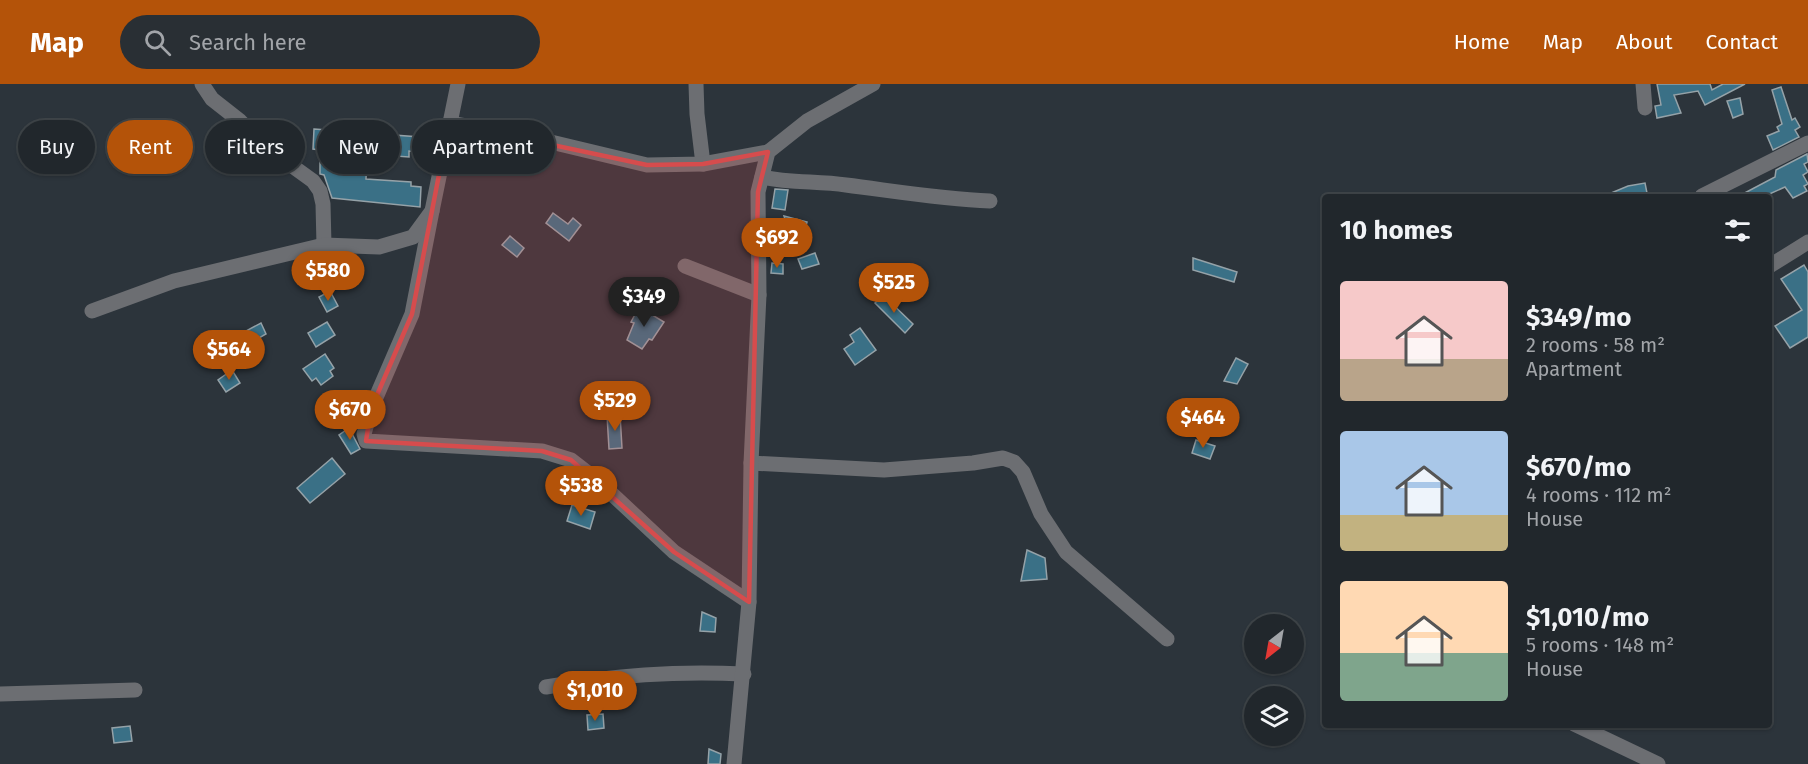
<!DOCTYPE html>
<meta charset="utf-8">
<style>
:root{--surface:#21272c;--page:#292f34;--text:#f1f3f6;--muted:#a2a5a9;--line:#3e4448;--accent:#b45309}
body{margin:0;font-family:"Fira Sans",sans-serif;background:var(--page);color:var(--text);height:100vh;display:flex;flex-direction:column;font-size:22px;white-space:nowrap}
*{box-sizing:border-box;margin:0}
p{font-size:20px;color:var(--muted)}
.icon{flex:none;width:33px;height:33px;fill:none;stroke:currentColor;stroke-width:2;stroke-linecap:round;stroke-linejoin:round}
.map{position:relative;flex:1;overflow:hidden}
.details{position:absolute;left:1322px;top:110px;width:450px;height:534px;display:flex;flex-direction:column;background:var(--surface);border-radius:6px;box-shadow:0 2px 4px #0004,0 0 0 2px var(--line)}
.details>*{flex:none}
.banner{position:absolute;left:18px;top:36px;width:570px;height:54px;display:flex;gap:12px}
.needle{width:39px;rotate:211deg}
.fabs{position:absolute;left:1244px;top:530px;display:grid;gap:12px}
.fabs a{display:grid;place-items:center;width:60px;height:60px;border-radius:50%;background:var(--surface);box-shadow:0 2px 4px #0004,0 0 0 2px var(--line);font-size:30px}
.price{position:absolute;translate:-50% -51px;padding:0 14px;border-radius:21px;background:var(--accent);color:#fff;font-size:20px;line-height:39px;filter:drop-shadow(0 2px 3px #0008)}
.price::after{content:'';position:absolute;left:50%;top:36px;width:18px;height:14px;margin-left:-9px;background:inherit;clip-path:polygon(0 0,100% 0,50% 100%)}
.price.on{background:#222;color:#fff}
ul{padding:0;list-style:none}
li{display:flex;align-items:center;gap:18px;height:150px;padding:0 18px}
li span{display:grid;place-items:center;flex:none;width:168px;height:120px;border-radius:6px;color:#555}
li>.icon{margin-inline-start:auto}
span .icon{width:72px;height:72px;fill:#fffc;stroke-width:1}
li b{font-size:26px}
h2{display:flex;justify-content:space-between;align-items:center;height:72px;padding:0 18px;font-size:26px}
.pill{padding:0 21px;border-radius:27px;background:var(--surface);box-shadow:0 2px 4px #0004,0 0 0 2px var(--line);font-size:21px;line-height:54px}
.pill.on{background:var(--accent);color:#fff}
header{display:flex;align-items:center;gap:36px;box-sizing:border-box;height:84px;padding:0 30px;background:var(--accent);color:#fff}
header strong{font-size:28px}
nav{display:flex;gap:33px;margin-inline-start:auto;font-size:21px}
.search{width:420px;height:54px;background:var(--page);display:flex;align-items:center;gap:15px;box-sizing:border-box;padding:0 21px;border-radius:33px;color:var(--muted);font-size:22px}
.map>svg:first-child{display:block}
</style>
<header>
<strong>Map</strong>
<div class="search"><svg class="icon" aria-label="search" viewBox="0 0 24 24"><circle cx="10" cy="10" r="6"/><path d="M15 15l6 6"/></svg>Search here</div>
<nav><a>Home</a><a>Map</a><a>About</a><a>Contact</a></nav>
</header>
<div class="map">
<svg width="1808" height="680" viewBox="0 0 1808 680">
<rect width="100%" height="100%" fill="#2c343b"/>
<g fill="#3a7086" stroke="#95a2a8" stroke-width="1.5">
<path d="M1657 0H1710L1712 6 1723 0H1745L1705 21 1698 7 1674 11 1681 29 1657 34 1655 22 1661 21Z"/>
<path d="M1781 3 1792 36 1795 34 1800 43 1795 46 1799 53 1773 66 1767 52 1779 47 1777 43 1782 40 1772 6Z"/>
<path d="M1740 14 1743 30 1733 34 1727 17Z"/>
<path d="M314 45 420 53 419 68 409 67V73L367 70 366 95 411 98V102L421 103 420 123 332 114 324 91 320 90V66L313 65Z"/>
<path d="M31 53 38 65 24 72 18 60Z"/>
<path d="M1807 70 1808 78 1804 80 1808 88 1803 91 1808 100 1804 102 1807 107 1793 114 1785 103 1765 112H1739L1775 93 1776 86Z"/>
<path d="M1645 99 1647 109 1604 112 1628 102Z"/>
<path d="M775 105 788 106 785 126 772 124Z"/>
<path d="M553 129 568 140 573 134 581 141 569 157 546 139Z"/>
<path d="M784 132 807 138 804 149 788 144Z"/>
<path d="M510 152 524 164 517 173 502 161Z"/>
<path d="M815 169 819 180 802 185 798 175Z"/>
<path d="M1193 174 1237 188 1234 198 1193 186Z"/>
<path d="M772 179 783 180V190L771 189Z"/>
<path d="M1804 181 1808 188V253L1790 264 1775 242 1802 226 1781 195Z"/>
<path d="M330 207 338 222 327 228 319 213Z"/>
<path d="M883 211 913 240 905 249 875 219Z"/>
<path d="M639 223 664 238 652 256 649 255 642 265 627 256 634 239 631 238Z"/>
<path d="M327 238 335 251 316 263 308 249Z"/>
<path d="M261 239 266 250 252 258 246 247Z"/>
<path d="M860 244 876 266 855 281 844 265 854 258 850 251Z"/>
<path d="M325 270 334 284 330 287 333 292 321 301 316 294 312 297 303 285Z"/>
<path d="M1236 274 1248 280 1237 300 1224 297Z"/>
<path d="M232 286 240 299 226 308 218 296Z"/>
<path d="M340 310 362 322 354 344 329 331Z"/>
<path d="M620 330 622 364 609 365 607 331Z"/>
<path d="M349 344 360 365 351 370 339 351Z"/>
<path d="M1196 356 1215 362 1210 375 1192 369Z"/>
<path d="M332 374 345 390 310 419 297 404Z"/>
<path d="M572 421 595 428 590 445 567 437Z"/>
<path d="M1027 466 1045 474 1047 495 1021 497Z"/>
<path d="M702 528 716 534 715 548 700 547Z"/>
<path d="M603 630 604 644 588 646 587 631Z"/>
<path d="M130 642 132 657 114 659 112 644Z"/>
<path d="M709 665 721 670 720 680H708Z"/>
</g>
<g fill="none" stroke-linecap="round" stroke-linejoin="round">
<g stroke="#6c6e72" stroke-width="15">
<path d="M202 0 212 15 240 37 266 63 313 97 320 107 323 120 324 161"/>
<path d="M696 0 697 30 703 80"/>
<path d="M1643 0 1645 24"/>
<path d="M449 39 530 53 647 81 703 80 768 68"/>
<path d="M762 93C790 99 817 97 846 101 894 107 941 115 990 117"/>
<path d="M1702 112 1808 59"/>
<path d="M432 127 412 230 371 325 364 350 366 357 542 367 571 376 598 397 674 468 749 518"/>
<path d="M685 182 759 211"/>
<path d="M1768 183 1808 158"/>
<path d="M92 227 174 197 324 161 379 163 413 153 432 127 458 0"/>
<path d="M751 379 884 386 973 379 1003 374 1014 378 1023 388 1041 430 1066 468 1167 555"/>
<path d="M546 603C615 591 674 587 744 590"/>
<path d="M0 610 135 606"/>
<path d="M1574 640 1658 680"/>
<path d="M734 680 749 518 751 379 759 211 758 108 768 68 807 37 873 0"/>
</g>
</g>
<path fill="#d64c4d" fill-opacity="0.2" stroke="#d64c4d" stroke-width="4.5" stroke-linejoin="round" d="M449 39 647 81 703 80 768 68 758 108 749 518 674 468 571 376 542 367 366 357 371 325 412 230Z"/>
</svg>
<div class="fabs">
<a><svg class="needle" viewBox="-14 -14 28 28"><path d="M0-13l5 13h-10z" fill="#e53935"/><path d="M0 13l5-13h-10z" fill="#a2a5a9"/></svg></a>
<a><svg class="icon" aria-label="layers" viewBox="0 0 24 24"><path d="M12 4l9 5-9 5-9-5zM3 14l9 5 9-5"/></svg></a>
</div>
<b class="price" style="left:777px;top:185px">$692</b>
<b class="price" style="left:328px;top:218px">$580</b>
<b class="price" style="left:894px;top:230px">$525</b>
<b class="price on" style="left:644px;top:244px">$349</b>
<b class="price" style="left:229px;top:297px">$564</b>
<b class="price" style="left:615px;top:348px">$529</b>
<b class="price" style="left:350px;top:357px">$670</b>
<b class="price" style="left:1203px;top:365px">$464</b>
<b class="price" style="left:581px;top:433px">$538</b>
<b class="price" style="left:595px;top:638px">$1,010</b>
<div class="banner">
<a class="pill">Buy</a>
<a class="pill on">Rent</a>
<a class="pill">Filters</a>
<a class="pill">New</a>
<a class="pill">Apartment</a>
</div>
<section class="details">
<h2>10 homes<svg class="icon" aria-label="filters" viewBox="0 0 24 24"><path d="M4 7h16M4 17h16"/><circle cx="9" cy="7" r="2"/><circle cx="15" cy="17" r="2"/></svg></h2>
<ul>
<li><span style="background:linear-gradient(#f6c9c9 65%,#b9a48a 0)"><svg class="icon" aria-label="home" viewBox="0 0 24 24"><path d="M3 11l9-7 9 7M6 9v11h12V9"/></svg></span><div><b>$349/mo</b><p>2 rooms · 58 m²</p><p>Apartment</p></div></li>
<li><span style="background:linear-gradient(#a9c7e8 70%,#c2b280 0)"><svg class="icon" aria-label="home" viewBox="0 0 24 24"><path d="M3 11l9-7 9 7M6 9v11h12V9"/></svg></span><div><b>$670/mo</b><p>4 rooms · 112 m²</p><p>House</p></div></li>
<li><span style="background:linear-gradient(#ffd9b3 60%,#7fa58c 0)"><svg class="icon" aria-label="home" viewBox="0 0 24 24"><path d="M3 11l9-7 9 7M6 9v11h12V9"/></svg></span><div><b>$1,010/mo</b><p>5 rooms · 148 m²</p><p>House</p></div></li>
</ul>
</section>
</div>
